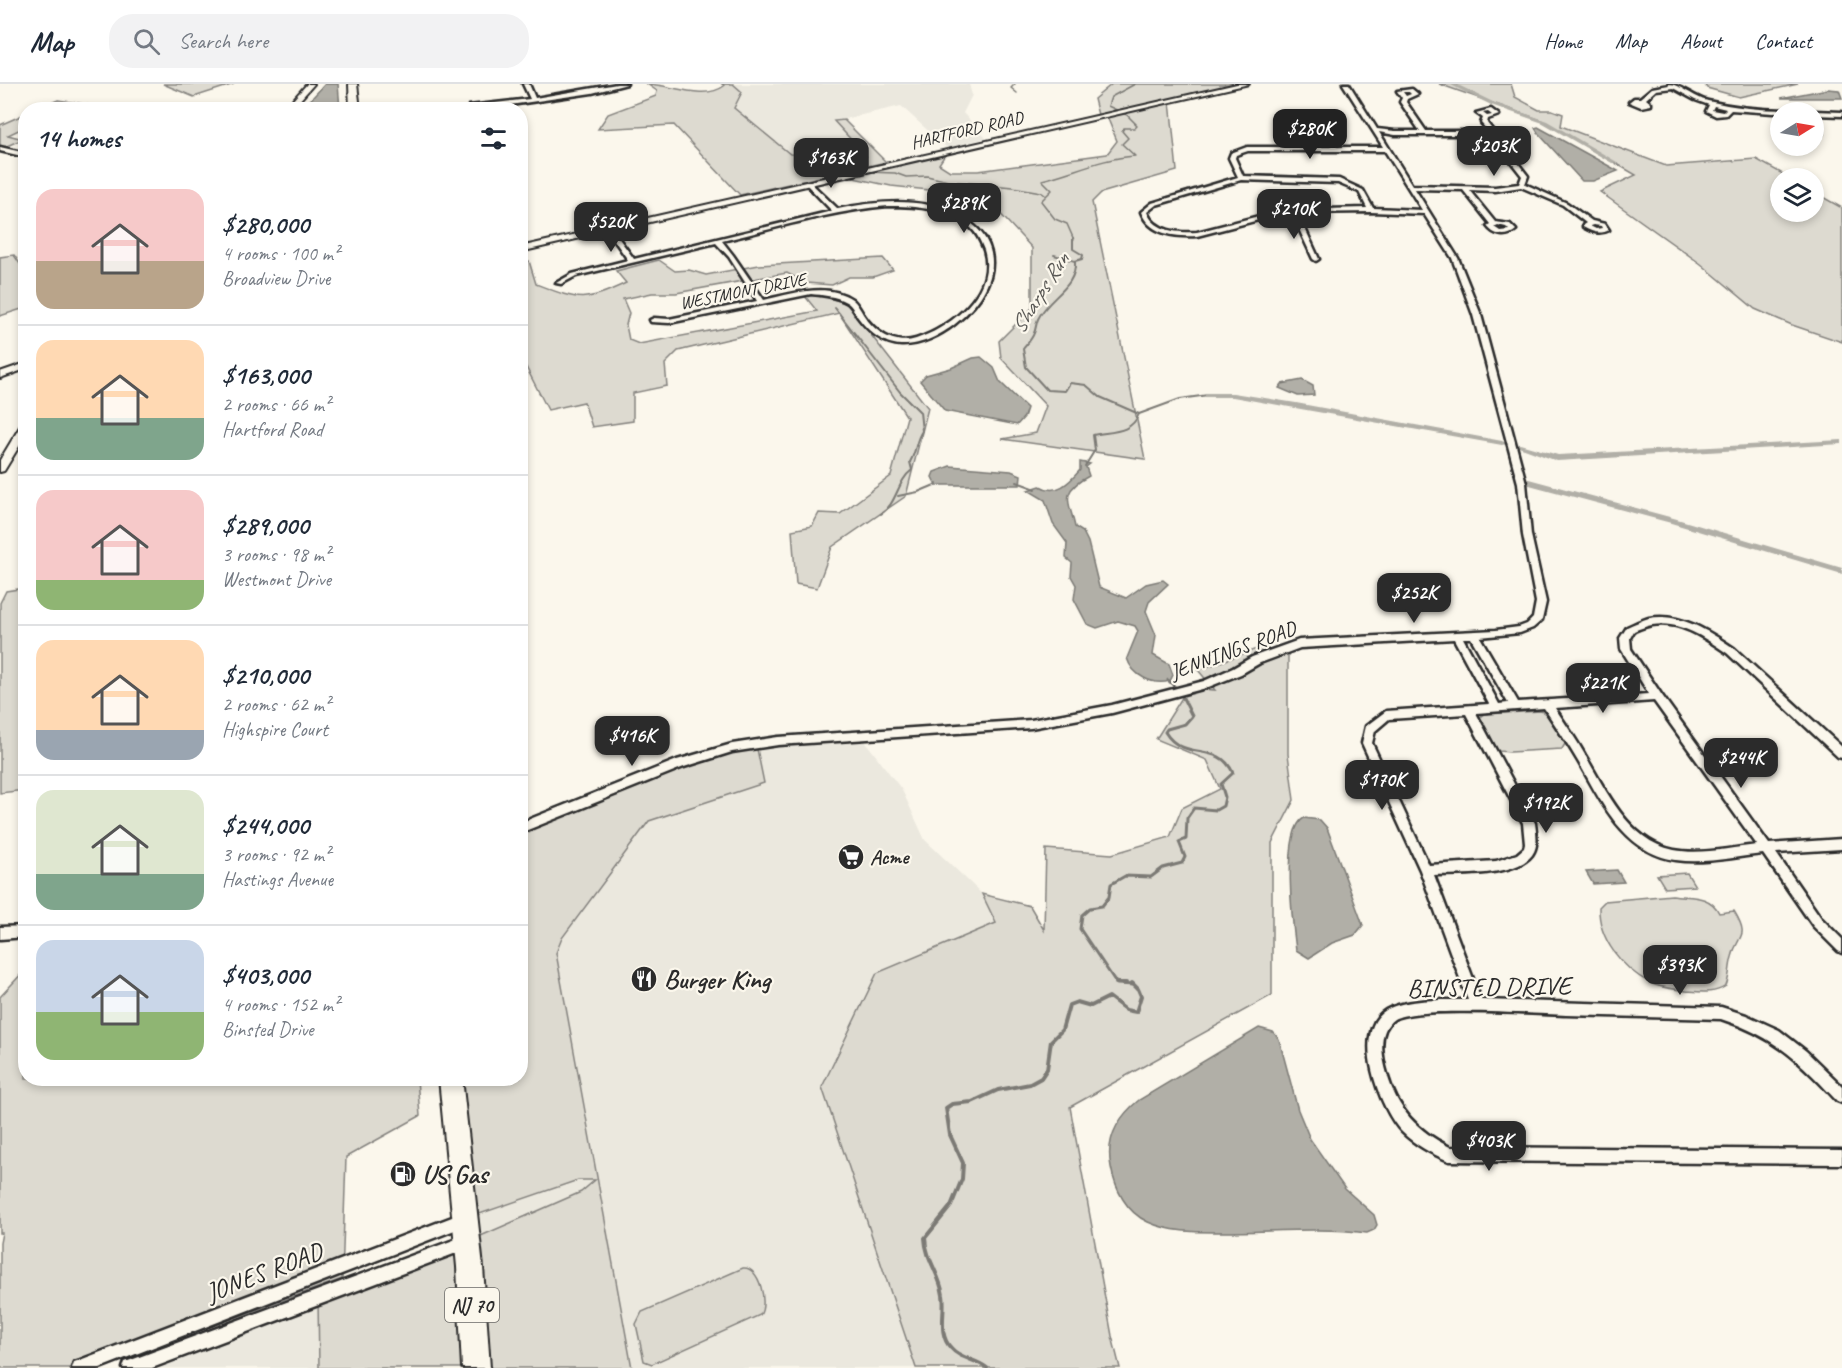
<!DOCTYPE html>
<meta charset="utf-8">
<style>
:root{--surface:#fff;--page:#f2f2f3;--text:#1f2937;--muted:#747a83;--line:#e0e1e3;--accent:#2b2b2b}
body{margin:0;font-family:Caveat,sans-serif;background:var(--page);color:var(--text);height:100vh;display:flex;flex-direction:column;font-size:22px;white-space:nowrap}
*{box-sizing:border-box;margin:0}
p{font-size:20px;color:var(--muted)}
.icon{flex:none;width:33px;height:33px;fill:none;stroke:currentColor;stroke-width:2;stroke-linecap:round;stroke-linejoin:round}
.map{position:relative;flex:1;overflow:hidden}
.details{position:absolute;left:18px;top:18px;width:510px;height:984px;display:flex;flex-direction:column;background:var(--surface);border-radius:24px;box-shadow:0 3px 9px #0003}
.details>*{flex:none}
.needle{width:39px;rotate:79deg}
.fabs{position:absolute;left:1770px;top:18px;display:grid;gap:12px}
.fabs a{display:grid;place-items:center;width:54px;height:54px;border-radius:50%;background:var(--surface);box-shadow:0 3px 9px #0003;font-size:30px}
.price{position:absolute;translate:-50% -51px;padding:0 14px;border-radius:12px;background:var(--accent);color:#fff;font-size:20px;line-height:39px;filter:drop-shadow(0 2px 3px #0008)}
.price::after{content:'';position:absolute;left:50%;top:36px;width:18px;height:14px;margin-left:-9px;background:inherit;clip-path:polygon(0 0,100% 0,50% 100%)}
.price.selected{background:#222;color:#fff}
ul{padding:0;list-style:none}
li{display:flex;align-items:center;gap:18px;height:150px;padding:0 18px}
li+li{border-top:2px solid var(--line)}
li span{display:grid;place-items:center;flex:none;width:168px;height:120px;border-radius:18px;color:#555}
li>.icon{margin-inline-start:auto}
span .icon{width:72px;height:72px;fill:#fffc;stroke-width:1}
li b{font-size:26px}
h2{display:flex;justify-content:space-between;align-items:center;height:72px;padding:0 18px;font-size:26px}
header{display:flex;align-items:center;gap:36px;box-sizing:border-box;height:84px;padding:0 30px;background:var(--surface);border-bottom:2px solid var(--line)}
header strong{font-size:28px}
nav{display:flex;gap:33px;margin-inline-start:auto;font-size:21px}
.search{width:420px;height:54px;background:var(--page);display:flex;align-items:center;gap:15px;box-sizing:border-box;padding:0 21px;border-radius:24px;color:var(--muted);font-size:22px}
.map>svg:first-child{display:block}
</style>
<header>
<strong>Map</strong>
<div class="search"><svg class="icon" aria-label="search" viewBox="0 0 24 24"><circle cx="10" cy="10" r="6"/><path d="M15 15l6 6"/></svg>Search here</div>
<nav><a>Home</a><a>Map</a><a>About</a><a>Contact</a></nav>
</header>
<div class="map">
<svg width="1842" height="1284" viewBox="0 0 1842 1284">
<rect width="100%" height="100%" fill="#fbf7ec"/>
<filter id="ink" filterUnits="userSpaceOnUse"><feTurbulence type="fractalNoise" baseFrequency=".0167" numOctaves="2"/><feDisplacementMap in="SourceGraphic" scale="12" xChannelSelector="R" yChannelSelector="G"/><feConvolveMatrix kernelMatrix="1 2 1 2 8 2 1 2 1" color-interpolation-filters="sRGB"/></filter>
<g filter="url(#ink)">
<g fill="#ebe8de">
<path d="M733 0H969L972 11 963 29 986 54 947 64 901 22 835 37 867 72 790 70 734 24Z"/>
<path d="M861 652 902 706 925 756 982 810 996 839 877 889 823 1003 916 1284H132L467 1158 520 994 521 744 732 664Z"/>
</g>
<g fill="#dddad0" stroke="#84827e" stroke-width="1.5">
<path d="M163 0H234L194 13Z"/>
<path d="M647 0C668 0 705 17 724 2L722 0H733L742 8 734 24 790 70 866 72 834 37 844 36 886 78 740 111 674 41 598 45 608 30 656 12 657 7Z"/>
<path d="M1112 0H1244L1170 17 1177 87 1101 109 1092 118 1145 375 1002 355 1036 349 1046 322 1001 274 999 257 1032 224V164L994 123 979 115 957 109 891 102 853 94 859 90 945 71 939 80 950 87H978L1107 70 1117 57 1106 30 1098 31 1094 15Z"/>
<path d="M1439 0H1511L1515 13 1539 26H1552L1563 30 1561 42 1666 82 1756 75 1790 94H1780V128H1814V108L1842 124V258L1792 241 1755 225 1701 180 1600 108 1636 91 1541 36Z"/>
<path d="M1704 0H1798L1739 13 1707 4Z"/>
<path d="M58 16 116 25H36Z"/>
<path d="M25 30V43L8 51 23 55 0 65V41Z"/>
<path d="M14 171 20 180 25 179V224L0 232V173Z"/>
<path d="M883 174 893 186 873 193H849L832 201 806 199 787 189 676 209H652L623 215 629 229 626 241 629 256 639 260 817 227 804 211H819L846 219 928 324 906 412 832 463 817 504 796 500 792 446 812 442 819 429 840 430 891 392 907 333 839 229 678 267 665 280 667 302 633 309V337L592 343 584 318 548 326 526 283H521V179L529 177 536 200C580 217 583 219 626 199L616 187 659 176 675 187 689 186 706 191 759 181Z"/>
<path d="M25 504V706L0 709V519L6 507Z"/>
<path d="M1262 563 1275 568 1288 563V670L1294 716 1272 759V911L1070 1023 1112 1252 1120 1284H916L822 1003 877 889 996 839 982 810 1030 822 1044 846 1046 765 1112 770 1170 753 1182 724 1220 705 1207 676 1156 655 1188 604 1215 606 1198 586Z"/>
<path d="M1541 627C1553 633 1562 647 1565 660L1562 665 1510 668 1499 667 1494 663 1480 638V633L1484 630Z"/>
<path d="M756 660 764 699 649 737 562 854 556 869 632 1284H319L318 1214 467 1158 581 1108 595 1096H578L465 1135 450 995 520 994 521 744 681 679Z"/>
<path d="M1687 789 1695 802 1665 804 1657 791Z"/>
<path d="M1672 811C1690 814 1710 810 1719 829L1734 827C1751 855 1737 850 1732 873 1729 883 1730 892 1726 902 1714 910 1701 908 1686 907 1675 905 1660 904 1650 899 1622 884 1598 855 1599 823L1605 817Z"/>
<path d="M25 886 26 994 417 995 420 1032 346 1073 342 1195 98 1284H0V1159L2 1149H0V913Z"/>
<path d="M743 1184C760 1182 768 1220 760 1231L652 1280 644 1277 636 1240 642 1228Z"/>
</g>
<g fill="#b1afa7" stroke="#7b7a75" stroke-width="1.5">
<path d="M325 0H338L340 25H302Z"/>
<path d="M1828 5 1839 6 1842 14H1781Z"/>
<path d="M1538 43 1618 87 1593 97H1582L1538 49 1535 44Z"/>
<path d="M981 273 994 284 1000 298 1027 324 1024 333 1017 341 945 327 920 297 926 291 951 284 973 274Z"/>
<path d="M1302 296 1313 302 1314 311 1298 312 1279 304 1282 300Z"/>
<path d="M1080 378 1090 380 1086 383 1089 392C1058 408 1070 418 1075 443L1083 448 1088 458 1099 503 1126 514 1146 500 1163 496 1168 500 1149 518 1146 527 1156 551 1153 571 1169 580 1173 591 1170 597C1152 602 1132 591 1127 574L1138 547 1135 542 1118 537 1097 544 1087 540 1074 515 1076 501 1071 492 1072 479 1066 474 1067 459 1053 440 1045 416 1028 406 1040 402C1056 412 1069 399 1080 386Z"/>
<path d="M950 382 1011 387 1021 391 1020 401H936L932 393 934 388Z"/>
<path d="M1304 734 1320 736 1327 744 1363 841 1355 851 1332 859 1309 874 1296 866C1293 843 1281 746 1304 734Z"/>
<path d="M1617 786 1624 798 1593 800 1586 788Z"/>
<path d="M1259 944 1273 948 1279 955 1298 1026 1310 1055 1345 1105 1374 1131 1377 1141 1374 1146 1367 1149C1321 1143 1270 1148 1224 1148 1198 1148 1172 1149 1148 1138 1126 1128 1115 1105 1111 1083 1105 1054 1118 1033 1139 1016Z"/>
</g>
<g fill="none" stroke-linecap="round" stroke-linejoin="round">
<g stroke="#7b7a75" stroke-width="1.5">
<path d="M1015 0 1011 4 1017 9"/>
<path d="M867 88 895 89 906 93 927 92 948 97 1013 103 1041 108 1045 111"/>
<path d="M1074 156 1067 140 1055 135 1041 117 1052 106 1042 96C1074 88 1102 74 1135 72L1122 60 1128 54 1122 47 1124 44H1134L1137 41 1127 31 1108 22 1111 13 1135 0"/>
</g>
<g stroke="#7b7a75" stroke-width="2">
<path d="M1073 154V165L1083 171 1082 175 1075 177"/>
<path d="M1054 171 1075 177"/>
<path d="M1075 177C1077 204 1049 212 1038 235 1036 239 1036 245 1034 249 1032 255 1027 260 1023 265L1026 283 1047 306 1065 307 1070 299 1086 301 1100 313 1139 330"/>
<path d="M835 224 900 308 920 328 922 347C915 357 917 366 910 378L912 386C897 397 897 420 881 430"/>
<path d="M1139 330 1180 315 1208 311"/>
<path d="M1502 359 1520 362"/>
<path d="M1085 382 1095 366 1093 351C1111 347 1131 350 1139 330"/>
<path d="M1017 398 1036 405"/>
<path d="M898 412 918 408 937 400"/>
</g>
<path stroke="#7b7a75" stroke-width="3" d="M1134 901 1117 900 1080 845 1082 831 1090 824 1102 822 1109 813 1111 800 1125 792 1151 793 1163 784 1182 779 1185 773 1179 758 1186 755 1187 734 1194 724 1216 726 1223 722 1225 713 1221 700 1233 689C1219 656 1184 679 1165 648L1167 645 1185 640 1192 632 1180 608 1168 596"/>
<g stroke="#7b7a75" stroke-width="4">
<path d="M1116 899H1126"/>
<path d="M987 1284C976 1275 960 1275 951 1264 937 1250 946 1228 943 1211 940 1190 926 1176 925 1154L951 1122 962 1095 963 1079 950 1051 946 1024 952 1020 972 1018 998 1006 1030 1000 1041 994 1047 985 1051 957 1062 946 1069 921 1077 918 1091 922 1109 913 1126 926 1136 928 1141 912 1138 905 1132 899"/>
</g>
<g fill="#b1afa7" fill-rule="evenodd">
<path d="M1449 0H1456L1495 19 1547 37 1617 78 1612 79 1543 39 1491 21Z"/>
<path d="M1205 309H1233L1296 319 1502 357 1506 359 1502 361 1233 313H1205Z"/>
<path d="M1842 356V360L1557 377 1516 362 1520 360 1558 371Z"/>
<path d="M1525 394 1677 435 1842 484V490L1671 439 1522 399 1521 397Z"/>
</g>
<defs>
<g id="minor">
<path d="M523 0H529L535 14 617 0H627L592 9 483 25 481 23H475L476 26H471L469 22 530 15Z"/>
<path d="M1343 0H1349L1377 45 1395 47H1420L1400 18 1402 14 1397 7 1412 5 1418 10 1407 15 1406 18 1426 47H1488L1481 39 1483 34 1476 29 1491 25 1499 31 1488 35 1487 39 1528 92 1525 100 1567 119 1592 137 1605 140 1609 146C1600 151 1592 148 1583 143V141L1586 139 1563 121 1521 103 1495 107 1469 106 1495 138 1510 140 1516 146C1507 154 1494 152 1487 142L1490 140 1463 106 1415 105 1458 174 1481 231 1526 399 1531 451 1546 518 1542 536 1533 544 1520 549 1480 553 1518 618 1649 610 1621 565 1620 554 1627 543C1634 540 1642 536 1649 534 1680 528 1710 548 1734 564L1842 663V674L1838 673 1727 569C1705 554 1680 536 1652 541 1646 542 1639 545 1634 547L1630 554 1631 565 1661 610 1769 760 1842 755V765L1776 769 1821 834 1842 855V869L1838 867 1813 842 1763 770C1735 773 1705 780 1676 776 1625 769 1602 719 1579 679 1568 660 1556 642 1544 624L1476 629 1535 739C1536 749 1539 761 1532 771 1515 793 1459 790 1434 791L1481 916 1721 923 1746 931 1779 946 1806 967 1842 1002V1019L1837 1017C1800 977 1774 952 1721 935 1669 934 1618 932 1566 931 1536 930 1415 922 1394 935 1377 947 1382 973 1387 990 1397 1025 1417 1047 1450 1063L1842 1066V1080L1449 1077C1432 1070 1415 1061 1402 1048 1380 1025 1350 948 1386 926 1406 914 1445 916 1468 916L1420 786 1362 659 1366 642 1386 627 1489 620 1454 555 1300 564 1260 579 1241 590 1206 604 1112 629 1031 644 778 661 732 668 684 683 520 749V739L677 676 732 660 778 653 1031 636 1112 621 1204 597 1233 584 1252 573 1299 556 1496 546 1519 543 1527 540 1533 534 1536 518 1523 451 1518 399 1473 231 1452 174 1424 130 1371 128 1298 129 1319 175 1316 177 1313 175 1292 130H1282L1197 152C1176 153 1150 151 1141 128L1152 119 1238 93 1229 74 1231 69 1247 63H1331L1325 51 1317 46V44C1328 44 1332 54 1337 63H1383ZM1403 8H1409L1411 10 1406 12ZM1488 28 1492 31 1487 32 1483 29ZM1379 48 1395 51H1490L1522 92 1519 100 1495 103 1412 101ZM1248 67H1385L1422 126 1373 124 1363 106 1339 95 1243 92 1235 74 1236 71ZM1241 96 1338 99 1359 108 1367 124 1282 126 1197 148C1179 149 1155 148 1147 128L1156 121ZM1498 141 1506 143 1509 146 1500 147 1494 143ZM1593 141 1601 142 1602 144 1596 145 1590 142ZM1463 554H1471L1508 619 1499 620ZM1654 617 1757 761C1730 764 1700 771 1674 766 1628 757 1606 706 1585 671 1576 655 1565 639 1555 624ZM1466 630 1523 739 1525 760 1524 764 1517 770 1496 777 1429 781 1372 659 1375 647 1389 635Z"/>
<path d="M1668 0C1680 0 1694 14 1708 17 1733 23 1760 26 1788 26L1791 28 1773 29 1731 26 1726 31 1716 32 1706 27 1709 21 1695 16 1673 4 1656 6 1646 15 1651 19V21L1641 23 1629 18 1634 14H1640L1652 4 1669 1ZM1714 22 1726 25 1723 28 1712 26Z"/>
<path d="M1814 27 1842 28V32L1814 31 1812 28Z"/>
<path d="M1814 41 1822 48V50H1818L1814 46Z"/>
<path d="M0 63 26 69V73L0 67Z"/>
<path d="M807 99H811L838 125C867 119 899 115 928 121 1002 136 1013 194 955 240 941 251 920 262 901 261 882 260 868 247 857 232 854 227 852 221 846 218 836 212 822 211 811 210L669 239 651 238 650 236 654 234 669 235 757 217 729 173 716 159 576 192 561 200 556 199 572 190 628 176 607 146 608 145H612L634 175 832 127 807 101ZM888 122C915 122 947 124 970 143 977 149 981 158 984 166 997 207 951 244 916 255 894 262 875 248 863 230 860 225 857 219 852 215 827 198 790 210 764 216L733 171 722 157C777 144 831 127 888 122Z"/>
<path d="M26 842V853L0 855V843Z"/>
<path d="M465 1128 470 1130 472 1135 470 1140 465 1142 100 1284H72L74 1278 80 1276Z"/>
<path d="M467 1151 472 1153 474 1158 472 1163 467 1165 152 1284H123L125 1278 131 1276Z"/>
</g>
<g id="tertiary">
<path d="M307 0H314L291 26H284Z"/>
<path d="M1237 0H1249L520 168V163Z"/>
<path d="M26 279V285L0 294V288Z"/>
<path d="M26 338V351L4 387 0 388V376L21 341Z"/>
</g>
<g id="trunk">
<path d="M349 0H357L360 26H350Z"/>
<path d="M439 994H462L483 1183 490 1284H462L457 1183Z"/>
</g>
</defs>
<use href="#minor" stroke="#2b2b2b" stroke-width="5"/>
<use href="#tertiary" stroke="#2b2b2b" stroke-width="4"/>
<use href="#trunk" stroke="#2b2b2b" stroke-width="4"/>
<use href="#minor" fill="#fbf7ec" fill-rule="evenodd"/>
<use href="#tertiary" fill="#fbf7ec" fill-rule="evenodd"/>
<use href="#trunk" fill="#fbf7ec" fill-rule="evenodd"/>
</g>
</g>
<defs>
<symbol id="supermarket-disc" viewBox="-11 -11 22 22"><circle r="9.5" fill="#2b2b2b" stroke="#fbf7ec"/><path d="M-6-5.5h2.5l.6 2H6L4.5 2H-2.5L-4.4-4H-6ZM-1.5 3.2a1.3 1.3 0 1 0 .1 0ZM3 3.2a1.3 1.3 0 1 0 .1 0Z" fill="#fff"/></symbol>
<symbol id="restaurant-disc" viewBox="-11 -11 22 22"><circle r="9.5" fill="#2b2b2b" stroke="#fbf7ec"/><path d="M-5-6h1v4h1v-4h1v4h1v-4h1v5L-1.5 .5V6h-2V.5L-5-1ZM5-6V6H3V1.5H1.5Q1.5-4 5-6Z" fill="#fff"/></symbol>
<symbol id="fuel-disc" viewBox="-11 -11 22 22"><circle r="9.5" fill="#2b2b2b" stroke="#fbf7ec"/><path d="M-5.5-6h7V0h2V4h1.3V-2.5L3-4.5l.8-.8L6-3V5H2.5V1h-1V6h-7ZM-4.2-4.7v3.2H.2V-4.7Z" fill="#fff"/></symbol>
</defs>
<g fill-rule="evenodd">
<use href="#supermarket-disc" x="836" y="758" width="30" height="30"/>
<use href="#restaurant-disc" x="629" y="880" width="30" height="30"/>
<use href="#fuel-disc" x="388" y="1075" width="30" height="30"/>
</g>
<g text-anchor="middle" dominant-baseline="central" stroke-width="4.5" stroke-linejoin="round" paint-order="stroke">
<g font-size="18" fill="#2b2b2b" stroke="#fbf7ec">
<text transform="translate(967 46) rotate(-13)">HARTFORD ROAD</text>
<text transform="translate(743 207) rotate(-11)">WESTMONT DRIVE</text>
</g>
<rect fill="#fbf7ec" stroke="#696865" stroke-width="1.5" x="445" y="1204" width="54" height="34" rx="4.5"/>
<g font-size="20" font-weight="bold" fill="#2b2b2b">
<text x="472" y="1221">NJ 70</text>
</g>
<g font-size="21" fill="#2b2b2b" stroke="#fbf7ec">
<text transform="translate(1233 566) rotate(-20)">JENNINGS ROAD</text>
</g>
<g font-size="21" font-weight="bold" fill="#2b2b2b" stroke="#fbf7ec" text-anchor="start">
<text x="870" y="773">Acme</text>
</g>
<g font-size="22" font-style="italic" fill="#5a5956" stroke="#fbf7ec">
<text transform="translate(1040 209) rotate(-58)">Sharps Run</text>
</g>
<g font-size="26" font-weight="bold" fill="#2b2b2b" stroke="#fbf7ec" text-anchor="start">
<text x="664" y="895">Burger King</text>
<text x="422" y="1090">US Gas</text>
</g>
<g font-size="26" fill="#2b2b2b" stroke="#fbf7ec">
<text transform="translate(1489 903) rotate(-1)">BINSTED DRIVE</text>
<text transform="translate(264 1188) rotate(-21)">JONES ROAD</text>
</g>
</g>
</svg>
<div class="fabs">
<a><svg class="needle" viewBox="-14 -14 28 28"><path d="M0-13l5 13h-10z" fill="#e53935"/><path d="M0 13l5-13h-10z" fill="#747a83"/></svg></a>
<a><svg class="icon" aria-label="layers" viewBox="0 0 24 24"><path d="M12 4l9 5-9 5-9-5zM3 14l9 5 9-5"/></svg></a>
</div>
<b class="price selected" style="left:1310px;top:76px">$280K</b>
<b class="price" style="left:1494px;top:93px">$203K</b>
<b class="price" style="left:831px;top:105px">$163K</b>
<b class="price" style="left:964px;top:150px">$289K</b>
<b class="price" style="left:1294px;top:156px">$210K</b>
<b class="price" style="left:611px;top:169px">$520K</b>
<b class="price" style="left:1414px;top:540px">$252K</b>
<b class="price" style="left:1603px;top:630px">$221K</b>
<b class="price" style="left:632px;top:683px">$416K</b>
<b class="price" style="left:1741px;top:705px">$244K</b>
<b class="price" style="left:1382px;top:727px">$170K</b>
<b class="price" style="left:1546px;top:750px">$192K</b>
<b class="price" style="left:1680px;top:912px">$393K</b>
<b class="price" style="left:1489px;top:1088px">$403K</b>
<section class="details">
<h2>14 homes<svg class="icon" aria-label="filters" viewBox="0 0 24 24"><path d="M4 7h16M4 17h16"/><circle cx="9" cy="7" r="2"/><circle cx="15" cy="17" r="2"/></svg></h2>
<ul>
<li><span style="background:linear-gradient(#f6c9c9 60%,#b9a48a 0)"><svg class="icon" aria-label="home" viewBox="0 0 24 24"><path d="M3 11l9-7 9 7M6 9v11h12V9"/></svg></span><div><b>$280,000</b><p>4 rooms · 100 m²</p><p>Broadview Drive</p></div></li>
<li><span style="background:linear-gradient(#ffd9b3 65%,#7fa58c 0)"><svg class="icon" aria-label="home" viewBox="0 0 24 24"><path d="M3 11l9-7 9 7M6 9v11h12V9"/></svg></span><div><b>$163,000</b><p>2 rooms · 66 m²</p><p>Hartford Road</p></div></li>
<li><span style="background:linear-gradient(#f6c9c9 75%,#8fb573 0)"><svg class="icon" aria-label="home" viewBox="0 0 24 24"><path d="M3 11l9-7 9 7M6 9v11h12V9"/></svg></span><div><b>$289,000</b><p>3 rooms · 98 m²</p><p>Westmont Drive</p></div></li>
<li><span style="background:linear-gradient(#ffd9b3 75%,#9aa5b1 0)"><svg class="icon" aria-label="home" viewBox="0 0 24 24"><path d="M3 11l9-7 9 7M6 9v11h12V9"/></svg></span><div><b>$210,000</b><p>2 rooms · 62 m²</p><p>Highspire Court</p></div></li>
<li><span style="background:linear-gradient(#dfe7d0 70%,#7fa58c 0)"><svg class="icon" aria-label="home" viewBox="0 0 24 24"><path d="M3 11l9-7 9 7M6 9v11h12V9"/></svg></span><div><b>$244,000</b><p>3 rooms · 92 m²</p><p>Hastings Avenue</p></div></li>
<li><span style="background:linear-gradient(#c9d6e8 60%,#8fb573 0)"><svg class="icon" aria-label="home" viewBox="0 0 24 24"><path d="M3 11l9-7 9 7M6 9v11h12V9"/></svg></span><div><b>$403,000</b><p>4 rooms · 152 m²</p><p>Binsted Drive</p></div></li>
</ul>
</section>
</div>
